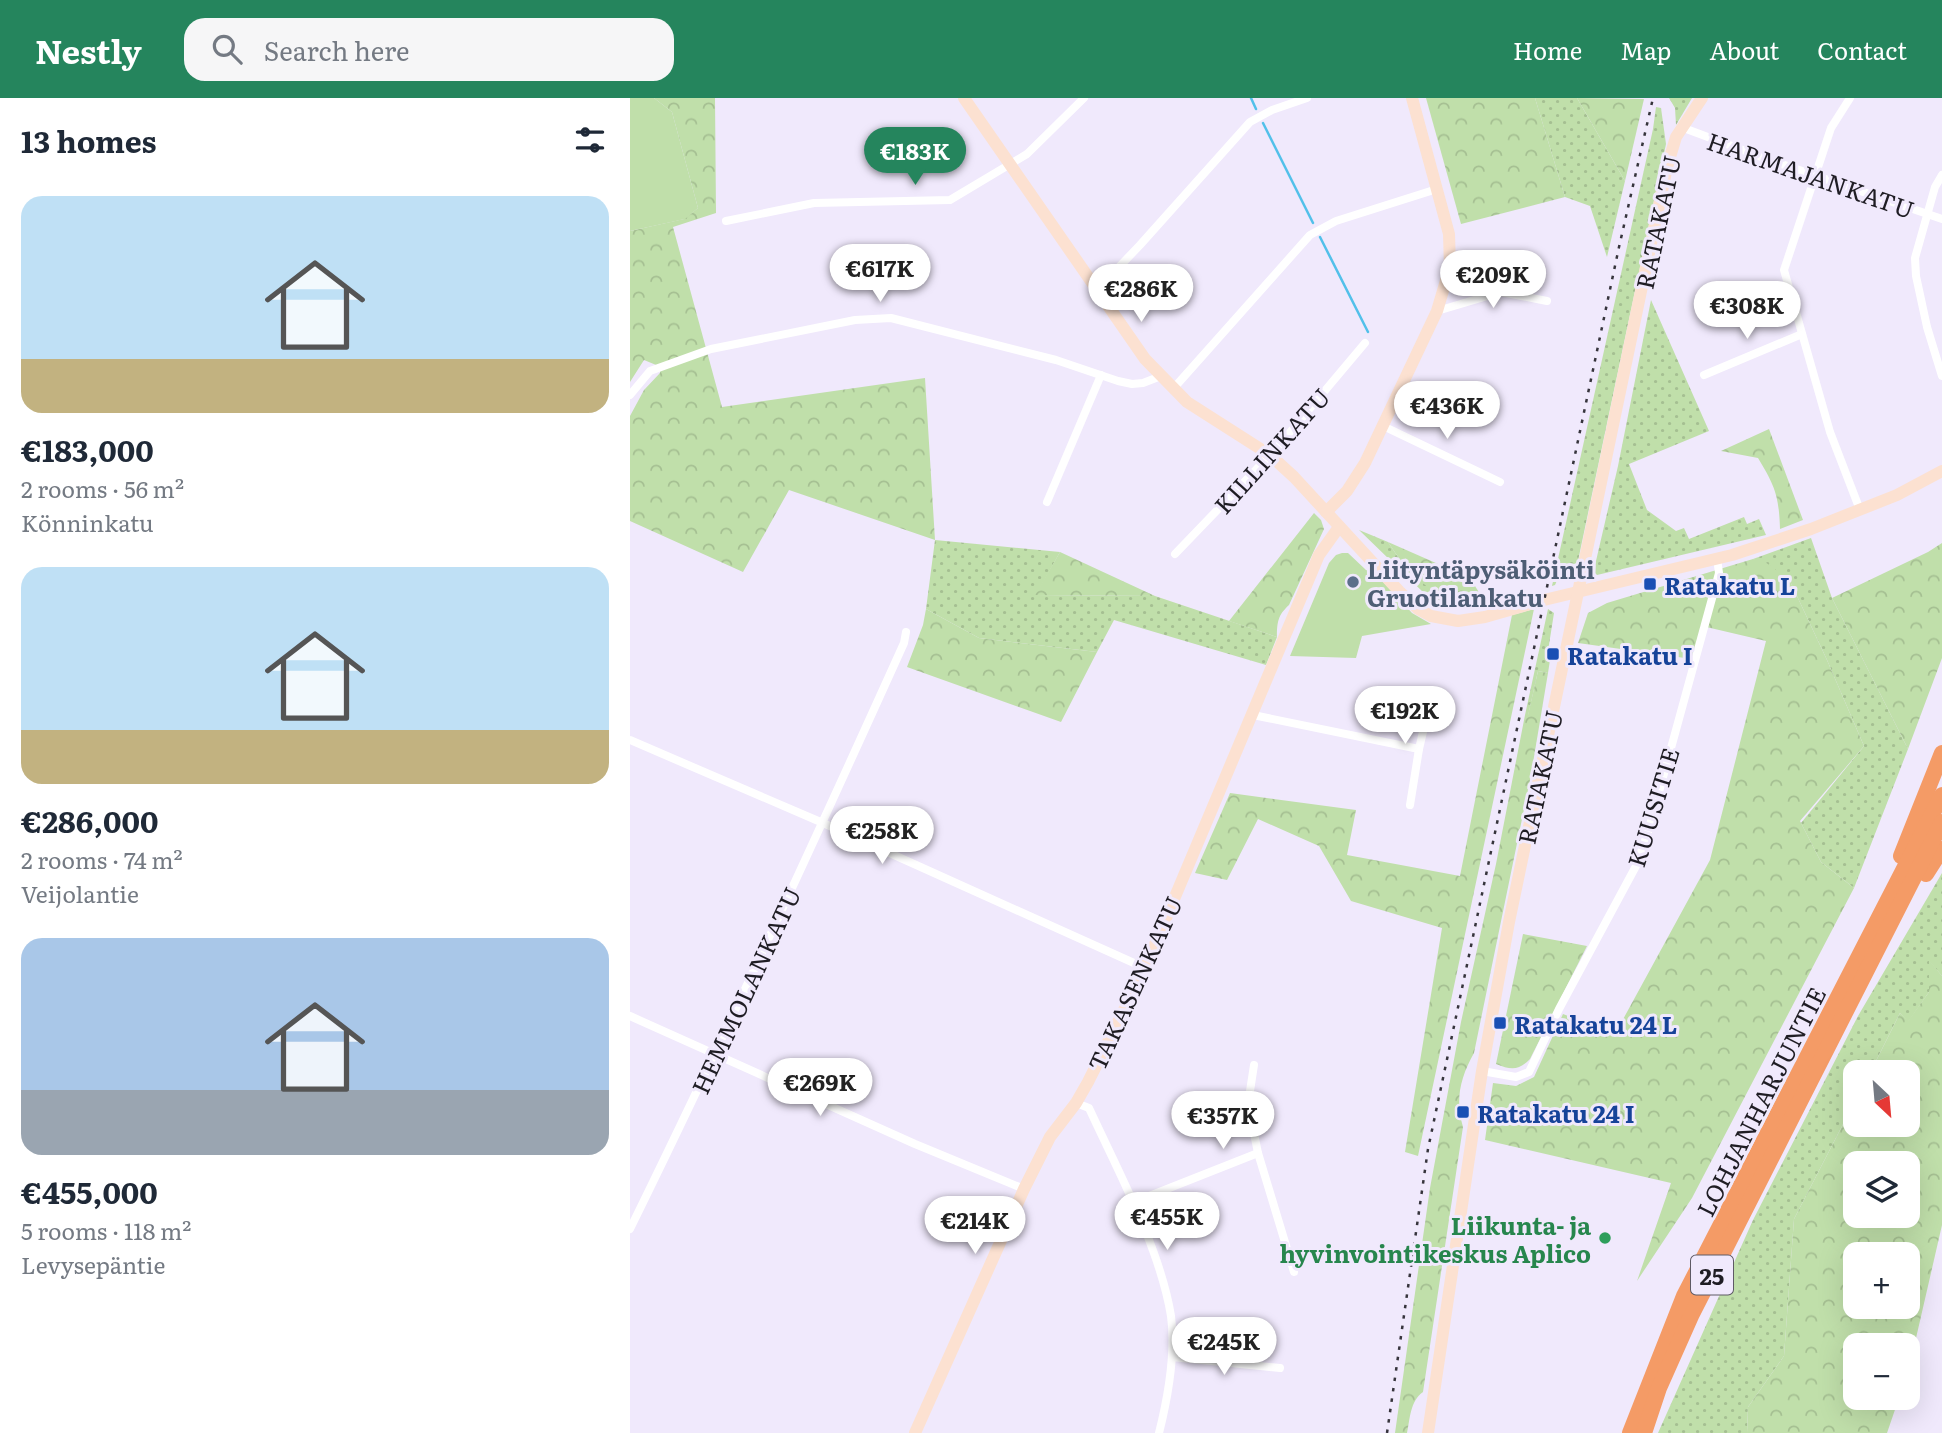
<!DOCTYPE html>
<meta charset="utf-8">
<style>
:root{--surface:#fff;--page:#f6f6f7;--text:#1f2937;--muted:#747a83;--accent:#25855d}
body{margin:0;font-family:Literata,serif;background:var(--page);color:var(--text);height:100vh;display:flex;flex-direction:column;font-size:26px;white-space:nowrap}
*{box-sizing:border-box;margin:0}
p{font-size:23px;color:var(--muted)}
.icon{flex:none;width:38px;height:38px;fill:none;stroke:currentColor;stroke-width:2;stroke-linecap:round;stroke-linejoin:round}
.map{position:relative;flex:1;overflow:hidden}
.panel{display:flex;flex-direction:column;background:var(--surface);width:630px}
.panel>*{flex:none}
.needle{width:46px;rotate:154deg}
.controls{position:absolute;left:1213px;top:962px;display:grid;gap:14px}
.controls a{display:grid;place-items:center;width:77px;height:77px;border-radius:14px;background:var(--surface);box-shadow:0 7px 28px #0002;font-size:35px}
.price{position:absolute;translate:-50% -60px;padding:0 16px;border-radius:24px;background:#fff;color:#222;font-size:23px;line-height:46px;filter:drop-shadow(0 2px 4px #0008)}
.price::after{content:'';position:absolute;left:50%;top:42px;width:21px;height:16px;margin-left:-10px;background:inherit;clip-path:polygon(0 0,100% 0,50% 100%)}
.price.on{background:var(--accent);color:#fff}
ul{padding:0;list-style:none}
li{display:grid;align-content:center;gap:14px;height:371px;padding:0 21px}
li span{display:grid;place-items:center;height:217px;border-radius:21px;color:#555}
li>.icon{margin-inline-start:auto}
span .icon{width:126px;height:126px;fill:#fffc;stroke-width:1}
li b{font-size:30px}
h2{display:flex;justify-content:space-between;align-items:center;height:84px;padding:0 21px;font-size:30px}
header{display:flex;align-items:center;gap:42px;box-sizing:border-box;height:98px;padding:0 35px;background:var(--accent);color:#fff}
header strong{font-size:33px}
nav{display:flex;gap:38px;margin-inline-start:auto;font-size:24px}
.search{width:490px;height:63px;background:var(--page);display:flex;align-items:center;gap:18px;box-sizing:border-box;padding:0 24px;border-radius:21px;color:var(--muted);font-size:26px}
main{display:flex;flex:1;min-height:0}
.map>svg:first-child{display:block}
</style>
<header>
<strong>Nestly</strong>
<div class="search"><svg class="icon" aria-label="search" viewBox="0 0 24 24"><circle cx="10" cy="10" r="6"/><path d="M15 15l6 6"/></svg>Search here</div>
<nav><a>Home</a><a>Map</a><a>About</a><a>Contact</a></nav>
</header>
<main>
<section class="panel">
<h2>13 homes<svg class="icon" aria-label="filters" viewBox="0 0 24 24"><path d="M4 7h16M4 17h16"/><circle cx="9" cy="7" r="2"/><circle cx="15" cy="17" r="2"/></svg></h2>
<ul>
<li><span style="background:linear-gradient(#bfe0f5 75%,#c2b280 0)"><svg class="icon" aria-label="home" viewBox="0 0 24 24"><path d="M3 11l9-7 9 7M6 9v11h12V9"/></svg></span><div><b>€183,000</b><p>2 rooms · 56 m²</p><p>Könninkatu</p></div></li>
<li><span style="background:linear-gradient(#bfe0f5 75%,#c2b280 0)"><svg class="icon" aria-label="home" viewBox="0 0 24 24"><path d="M3 11l9-7 9 7M6 9v11h12V9"/></svg></span><div><b>€286,000</b><p>2 rooms · 74 m²</p><p>Veijolantie</p></div></li>
<li><span style="background:linear-gradient(#a9c7e8 70%,#9aa5b1 0)"><svg class="icon" aria-label="home" viewBox="0 0 24 24"><path d="M3 11l9-7 9 7M6 9v11h12V9"/></svg></span><div><b>€455,000</b><p>5 rooms · 118 m²</p><p>Levysepäntie</p></div></li>
</ul>
</section>
<div class="map">
<svg width="1312" height="1335" viewBox="0 0 1312 1335">
<defs>
<pattern id="grass-dots" width="8" height="8" patternUnits="userSpaceOnUse" patternTransform="scale(1.75)"><rect width="8" height="8" fill="#c0dfaa"/><path d="M2 2h.1M6 6h.1" fill="none" stroke="#a5bf92" stroke-width="1.8" stroke-linecap="round"/></pattern>
<pattern id="forest-crowns" width="20" height="18" patternUnits="userSpaceOnUse" patternTransform="scale(1.75)"><rect width="20" height="18" fill="#c0dfaa"/><path d="M2 6a3 3 0 1 1 6 0M12 15a3 3 0 1 1 6 0" fill="none" stroke="#a5bf92"/></pattern>
</defs>
<rect width="100%" height="100%" fill="#f0e9fc"/>
<g fill="url(#grass-dots)">
<path d="M905 0H947L995 83 977 159 960 108 935 99Z"/>
<path d="M1039 0H1062L1046 27 1045 10Z"/>
<path d="M1026 9 1031 10 1036 46 945 477 929 478 925 487 922 488 1023 31Z"/>
<path d="M1021 202 1079 333 999 366 1017 412 1046 433 1054 430 1059 441 1114 419 1117 426 1129 421 1136 437 967 477 965 475 966 463 988 368Z"/>
<path d="M729 432 758 444 772 465 831 500 850 496 855 502C831 508 815 508 794 495Z"/>
<path d="M1181 440 1202 500 1278 651 1224 790 1191 764 1171 725 1234 648 1197 562 1159 481 1123 461Z"/>
<path d="M305 442 430 454 406 497 525 498 647 539 636 567 484 522 467 554 349 540 296 511Z"/>
<path d="M918 511 924 515 918 553 920 562 918 575 908 573 898 618 895 617Z"/>
<path d="M1312 775V878L1299 863V894L1278 924 1270 915 1240 975H1225V1003L1164 1121 1154 1258 1118 1309 1117 1335H1028L1123 1122 1228 918Z"/>
</g>
<g fill="url(#forest-crowns)" fill-rule="evenodd">
<path d="M24 0H85L86 115 43 129 92 309 295 280 305 442 159 392 113 474 0 423V318L14 292 30 275 31 269 14 262 0 284V133L54 121 68 110 42 14Z"/>
<path d="M796 0H905L935 99 831 126Z"/>
<path d="M947 0 1014 1 995 83Z"/>
<path d="M1139 331 1173 422 1150 431C1149 398 1145 388 1128 360L1091 353Z"/>
<path d="M684 415 691 422 694 431 659 507C648 517 647 524 647 539L599 523Z"/>
<path d="M758 444 840 480 850 496C804 505 782 481 758 444Z"/>
<path d="M1312 445V560L1278 651 1202 500 1298 454Z"/>
<path d="M430 454 525 498 405 497Z"/>
<path d="M1123 461 1135 464 1159 481 1197 562 1234 648 1170 723 1191 764 1224 790 1062 1100 1007 1183 1041 1085 855 1042 863 985 886 988 904 979 933 916 985 936 1080 762 1136 543 1072 528 1062 561 948 545 958 515 977 505Z"/>
<path d="M296 511 349 540 467 554 431 624 277 569 293 527Z"/>
<path d="M904 511 788 1058 775 1054 812 830 721 803 689 748 628 721 597 782 565 775 600 695 726 712 717 757 830 778 882 517Z"/>
<path d="M908 573 918 575 901 677 844 955C830 980 825 1002 833 1029L793 1294C780 1303 780 1321 777 1335H765L800 1090 831 924 866 766 895 617H898Z"/>
<path d="M893 836 957 848 900 961C888 973 881 972 866 966Z"/>
<path d="M1299 862 1312 878V1127L1278 1275V1248H1225V1300H1269L1257 1335H1117L1118 1309 1154 1258 1164 1121 1225 1003V1027H1278V975H1240L1270 915 1278 923 1299 894ZM1225 1066H1278V1118H1225ZM1225 1157H1278V1209H1225Z"/>
</g>
<g fill="#c0dfaa">
<path d="M0 0H24L42 14 68 110 55 121 0 133Z"/>
<path d="M712 455H718L736 472 745 475 782 515 801 526 732 538 726 560 660 558 699 465 706 457Z"/>
</g>
<g fill="none" stroke-linecap="round" stroke-linejoin="round">
<g stroke="#52c0ea" stroke-width="2.5">
<path d="M621 0 626 11"/>
<path d="M633 25 683 125"/>
<path d="M690 139 738 234"/>
</g>
<g stroke="#fff" stroke-width="8">
<path d="M1220 0 1201 30 1154 172 1200 334 1230 412"/>
<path d="M1051 29 1134 60 1312 121"/>
<path d="M1312 77 1305 89 1285 160 1286 178 1297 229 1312 278"/>
<path d="M96 123 184 105 320 102 397 56 454 0"/>
<path d="M467 192 510 147 620 24 642 12 677 0"/>
<path d="M807 213 871 194 917 203"/>
<path d="M1074 277 1172 236"/>
<path d="M543 291 680 137 706 123 807 91"/>
<path d="M0 297 20 273 81 251 225 222 261 220 426 262 488 283 502 286 513 285 531 278"/>
<path d="M753 328 870 384"/>
<path d="M417 404 471 277"/>
<path d="M545 456 645 352 735 245"/>
<path d="M623 617 789 651"/>
<path d="M0 642 193 725 515 870"/>
<path d="M780 707 789 651 802 595"/>
<path d="M0 918 285 1046 394 1091"/>
<path d="M852 973 886 979 899 974 929 911 1006 768 1018 734 1089 475 1087 460"/>
<path d="M446 1005 459 1010C488 1073 530 1150 541 1218 546 1256 538 1299 529 1335"/>
<path d="M628 1055 664 1174"/>
<path d="M504 1104 628 1055 618 1006 624 967"/>
<path d="M0 1131C95 938 185 742 274 545L276 534"/>
<path d="M542 1259 650 1270"/>
</g>
<g stroke="#fce1d1" stroke-width="12">
<path d="M334 0 515 261 557 304 640 357 664 379 769 493 788 511 801 518 828 523 855 519 914 502 1102 457 1181 431 1267 397 1312 373"/>
<path d="M696 414 717 393 735 365 807 213 820 169 819 136 782 0"/>
<path d="M285 1335 394 1091 420 1039 446 1005 458 984 515 870 689 457 709 429"/>
<path d="M798 1335 852 973 879 824 1037 69 1046 39 1072 0"/>
</g>
<g stroke="#f49b66" stroke-width="16">
<path d="M1271 758 1312 655"/>
<path d="M1296 776 1312 751"/>
<path d="M1000 1335 1054 1198 1312 697"/>
<path d="M1014 1335 1029 1290 1061 1218 1312 724"/>
</g>
<path stroke="#36343c" stroke-width="2.5" stroke-dasharray="3.5 7" stroke-linecap="butt" d="M757 1335 798 1051 989 149 1023 0"/>
</g>
<circle fill="#5c6f8a" stroke="#f0e9fc" stroke-width="2.5" cx="723" cy="484" r="7"/>
<g fill="#1a4fb4" stroke="#f0e9fc" stroke-width="2.5">
<rect x="1013" y="479" width="14" height="14" rx="3.5"/>
<rect x="916" y="549" width="14" height="14" rx="3.5"/>
<rect x="863" y="918" width="14" height="14" rx="3.5"/>
<rect x="826" y="1007" width="14" height="14" rx="3.5"/>
</g>
<circle fill="#2e9e5b" stroke="#f0e9fc" stroke-width="2.5" cx="975" cy="1140" r="7"/>
<g text-anchor="middle" dominant-baseline="central" stroke-width="6" stroke-linejoin="round" paint-order="stroke">
<rect fill="#f0e9fc" stroke="#5e5a65" stroke-width="2" x="1061" y="1157.5" width="42" height="39" rx="5"/>
<g font-size="23" font-weight="bold" fill="#1f1d24">
<text x="1082" y="1177">25</text>
</g>
<g font-size="24" fill="#1f1d24" stroke="#f0e9fc">
<text transform="translate(1181 76) rotate(19)">HARMAJANKATU</text>
<text transform="translate(1027 124) rotate(-78)">RATAKATU</text>
<text transform="translate(641 352) rotate(-48)">KILLINKATU</text>
<text transform="translate(909 679) rotate(-78)">RATAKATU</text>
<text transform="translate(1022 709) rotate(-73)">KUUSITIE</text>
<text transform="translate(504 885) rotate(-65)">TAKASENKATU</text>
<text transform="translate(115 892) rotate(-65)">HEMMOLANKATU</text>
<text transform="translate(1130 1003) rotate(-63)">LOHJANHARJUNTIE</text>
</g>
<g font-size="24" font-weight="bold" fill="#4e5e75" stroke="#f0e9fc" text-anchor="start">
<text x="737" y="470">Liityntäpysäköinti<tspan x="737" dy="28">Gruotilankatu</tspan></text>
</g>
<g font-size="24" font-weight="bold" fill="#164399" stroke="#f0e9fc" text-anchor="start">
<text x="1034" y="486">Ratakatu L</text>
<text x="937" y="556">Ratakatu I</text>
<text x="884" y="925">Ratakatu 24 L</text>
<text x="847" y="1014">Ratakatu 24 I</text>
</g>
<g font-size="24" font-weight="bold" fill="#27864d" stroke="#f0e9fc" text-anchor="end">
<text x="961" y="1126">Liikunta- ja<tspan x="961" dy="28">hyvinvointikeskus Aplico</tspan></text>
</g>
</g>
</svg>
<div class="controls">
<a><svg class="needle" viewBox="-14 -14 28 28"><path d="M0-13l5 13h-10z" fill="#e53935"/><path d="M0 13l5-13h-10z" fill="#747a83"/></svg></a>
<a><svg class="icon" aria-label="layers" viewBox="0 0 24 24"><path d="M12 4l9 5-9 5-9-5zM3 14l9 5 9-5"/></svg></a>
<a>+</a>
<a>−</a>
</div>
<b class="price on" style="left:285px;top:89px">€183K</b>
<b class="price" style="left:250px;top:206px">€617K</b>
<b class="price" style="left:863px;top:212px">€209K</b>
<b class="price" style="left:511px;top:226px">€286K</b>
<b class="price" style="left:1117px;top:243px">€308K</b>
<b class="price" style="left:817px;top:343px">€436K</b>
<b class="price" style="left:775px;top:648px">€192K</b>
<b class="price" style="left:252px;top:768px">€258K</b>
<b class="price" style="left:190px;top:1020px">€269K</b>
<b class="price" style="left:593px;top:1053px">€357K</b>
<b class="price" style="left:537px;top:1154px">€455K</b>
<b class="price" style="left:345px;top:1158px">€214K</b>
<b class="price" style="left:594px;top:1279px">€245K</b>
</div>
</main>
